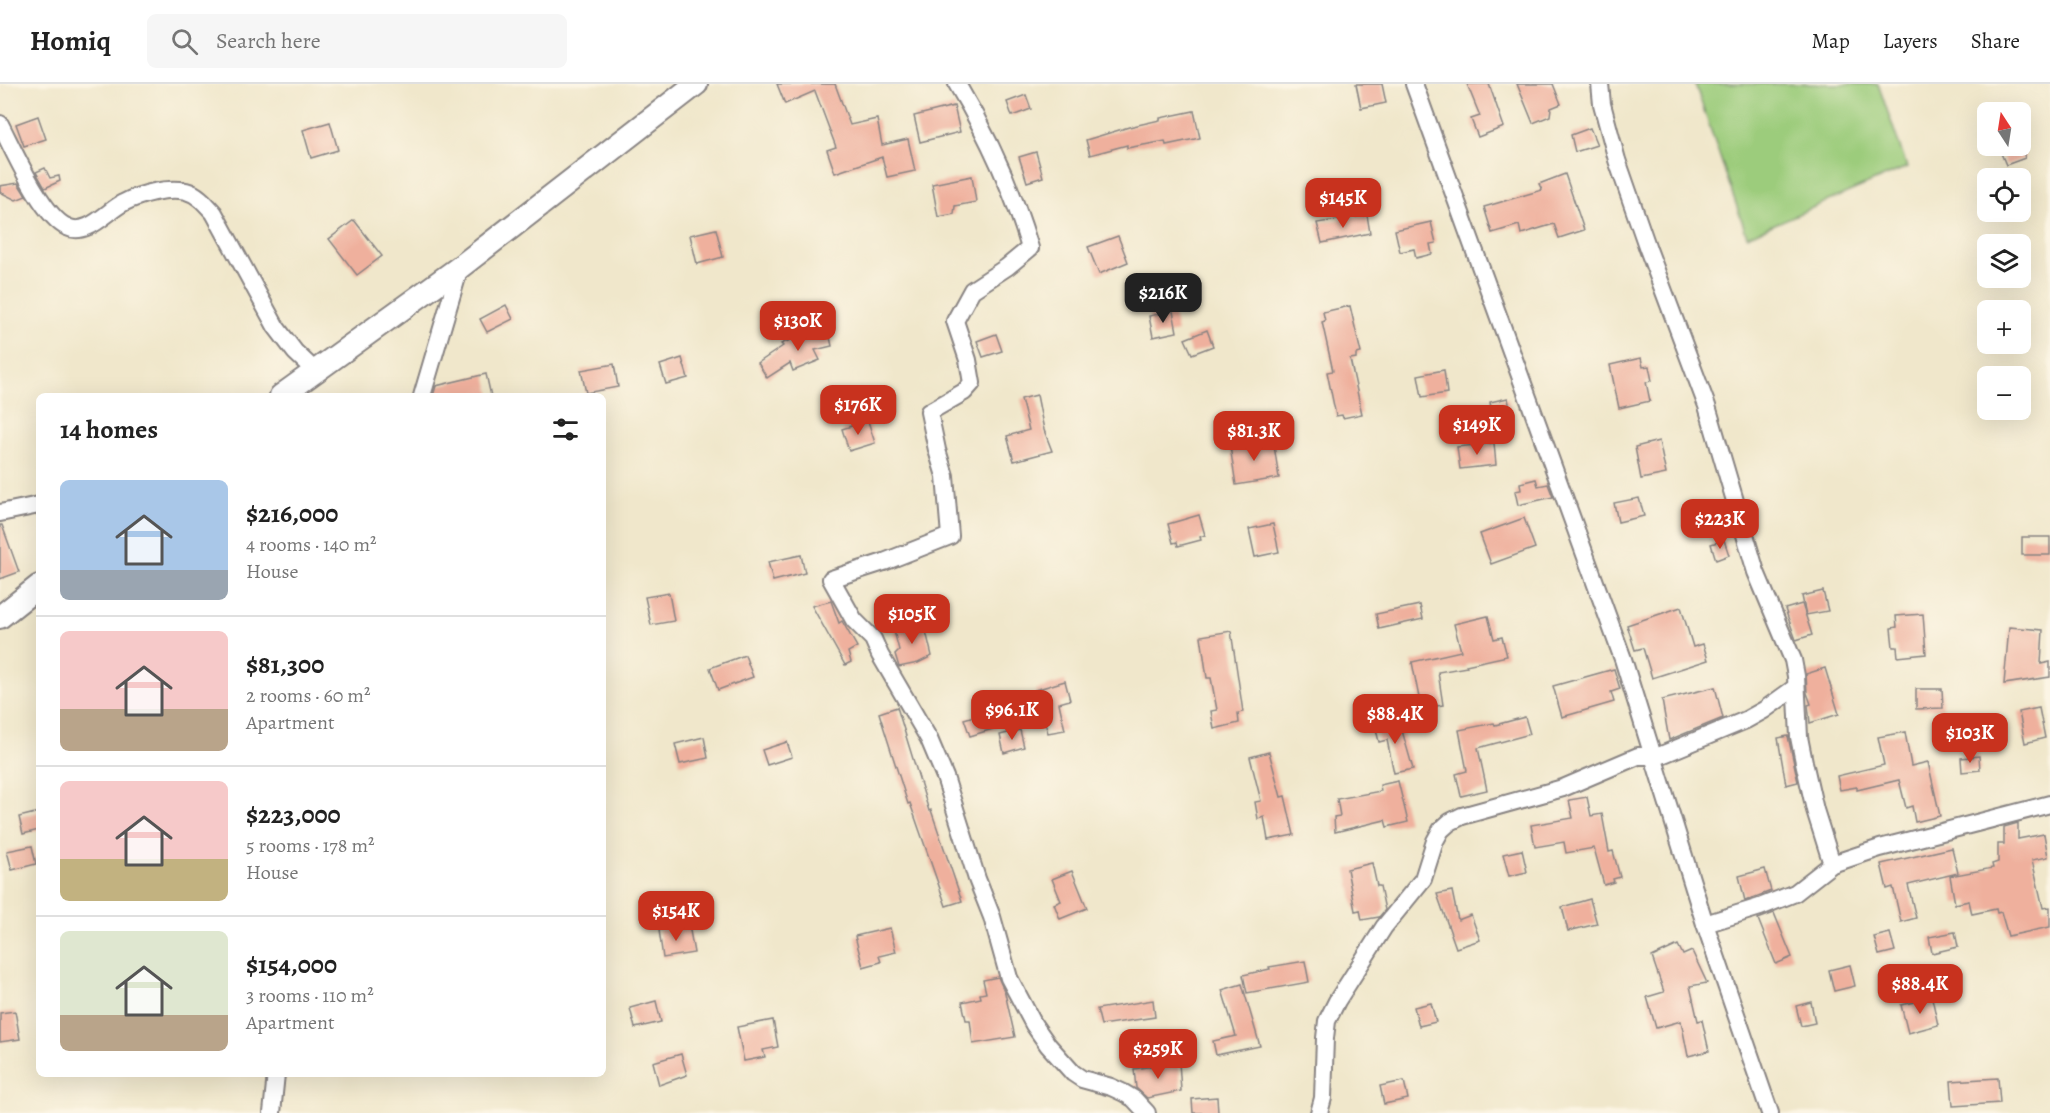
<!DOCTYPE html>
<meta charset="utf-8">
<style>
:root{--surface:#fff;--page:#f6f6f6;--text:#222;--muted:#767676;--line:#e0e0e0;--accent:#c8321e}
body{margin:0;font-family:Alegreya,serif;background:var(--page);color:var(--text);height:100vh;display:flex;flex-direction:column;font-size:22px;white-space:nowrap}
*{box-sizing:border-box;margin:0}
p{font-size:20px;color:var(--muted)}
.icon{flex:none;width:33px;height:33px;fill:none;stroke:currentColor;stroke-width:2;stroke-linecap:round;stroke-linejoin:round}
.map{position:relative;flex:1;overflow:hidden}
.sheet{position:absolute;left:36px;top:309px;width:570px;height:684px;display:flex;flex-direction:column;background:var(--surface);border-radius:9px;box-shadow:0 6px 24px #0002}
.sheet>*{flex:none}
.needle{width:39px;rotate:348deg}
.buttons{position:absolute;left:1977px;top:18px;display:grid;gap:12px}
.buttons a{display:grid;place-items:center;width:54px;height:54px;border-radius:9px;background:var(--surface);box-shadow:0 6px 24px #0002;font-size:30px}
.price{position:absolute;translate:-50% -51px;padding:0 14px;border-radius:12px;background:var(--accent);color:#fff;font-size:20px;line-height:39px;filter:drop-shadow(0 2px 3px #0008)}
.price::after{content:'';position:absolute;left:50%;top:36px;width:18px;height:14px;margin-left:-9px;background:inherit;clip-path:polygon(0 0,100% 0,50% 100%)}
.price.current{background:#222;color:#fff}
ul{padding:0;list-style:none}
li{display:flex;align-items:center;gap:18px;height:150px;padding:0 24px}
li+li{border-top:2px solid var(--line)}
li span{display:grid;place-items:center;flex:none;width:168px;height:120px;border-radius:9px;color:#555}
li>.icon{margin-inline-start:auto}
span .icon{width:72px;height:72px;fill:#fffc;stroke-width:1}
li b{font-size:26px}
h2{display:flex;justify-content:space-between;align-items:center;height:72px;padding:0 24px;font-size:26px}
header{display:flex;align-items:center;gap:36px;box-sizing:border-box;height:84px;padding:0 30px;background:var(--surface);border-bottom:2px solid var(--line)}
header strong{font-size:28px}
nav{display:flex;gap:33px;margin-inline-start:auto;font-size:21px}
.search{width:420px;height:54px;background:var(--page);display:flex;align-items:center;gap:15px;box-sizing:border-box;padding:0 21px;border-radius:9px;color:var(--muted);font-size:22px}
.map>svg:first-child{display:block}
</style>
<header>
<strong>Homiq</strong>
<div class="search"><svg class="icon" aria-label="search" viewBox="0 0 24 24"><circle cx="10" cy="10" r="6"/><path d="M15 15l6 6"/></svg>Search here</div>
<nav><a>Map</a><a>Layers</a><a>Share</a></nav>
</header>
<div class="map">
<svg width="2050" height="1029" viewBox="0 0 2050 1029">
<rect width="100%" height="100%" fill="#fcf5e5"/>
<filter id="ink" filterUnits="userSpaceOnUse"><feTurbulence type="fractalNoise" baseFrequency=".0167" numOctaves="2"/><feDisplacementMap in="SourceGraphic" scale="12" xChannelSelector="R" yChannelSelector="G"/><feConvolveMatrix kernelMatrix="1 2 1 2 8 2 1 2 1" color-interpolation-filters="sRGB"/></filter>
<filter id="wash" filterUnits="userSpaceOnUse"><feTurbulence type="fractalNoise" baseFrequency=".008" numOctaves="4" result="noise"/><feDisplacementMap in="SourceGraphic" scale="24" xChannelSelector="R" yChannelSelector="G"/><feGaussianBlur stdDeviation="1.35" result="paint"/><feColorMatrix in="noise" values="0 0 0 0 0 0 0 0 0 0 0 0 0 0 0 0 0 1.4 0 .05"/><feComposite in="paint" operator="in"/></filter>
<g filter="url(#wash)">
<rect width="100%" height="100%" fill="#f0e7cb"/>
<path fill="#9ccc7b" stroke="#5f775b" stroke-width="1.5" d="M1695 0H1878L1907 83 1747 152Z"/>
<g id="blocks">
<g fill="#efb09d">
<path d="M777 0H835L850 41 877 35 882 61 908 55 915 87 887 93 882 73 835 89 827 66 836 63 815 7 785 20Z"/>
<path d="M1356 0H1382L1386 19 1361 24Z"/>
<path d="M1467 0H1489L1504 43 1478 53 1471 35 1480 32Z"/>
<path d="M1517 0H1553L1561 20 1551 24 1550 32 1533 39Z"/>
<path d="M1026 11 1031 25 1012 32 1007 18Z"/>
<path d="M954 22 960 48 920 58 914 32Z"/>
<path d="M1194 27 1200 54 1166 61 1165 57 1127 64V61L1090 71 1086 56 1129 43 1160 36V34Z"/>
<path d="M38 32 46 55 24 62 16 40Z"/>
<path d="M330 38 338 66 311 74 303 46Z"/>
<path d="M1590 44 1597 61 1575 68 1571 51Z"/>
<path d="M1998 62H2021L2025 74 2006 81Z"/>
<path d="M1036 68 1043 93 1027 98 1019 73Z"/>
<path d="M45 84 50 94 59 92 60 97 45 104 36 88Z"/>
<path d="M1565 90 1584 146 1559 154 1554 140 1521 150 1519 141 1492 149 1484 123 1542 106 1539 100Z"/>
<path d="M972 92 976 118 955 122 954 130 938 133 932 100Z"/>
<path d="M18 99 26 112 16 116 0 108V102Z"/>
<path d="M1367 131 1370 149 1322 159 1317 139Z"/>
<path d="M354 136 382 172 357 191 329 155Z"/>
<path d="M1431 138 1436 159 1430 160 1432 170 1416 174 1414 165 1400 168 1395 146Z"/>
<path d="M716 145 723 173 697 180 690 151Z"/>
<path d="M1118 152 1128 178 1099 190 1088 163Z"/>
<path d="M506 221 513 235 487 248 480 235Z"/>
<path d="M1350 222 1361 269 1356 270V274L1350 275 1362 330 1343 334 1342 331 1336 332 1327 288 1333 287 1322 238 1325 237 1323 228Z"/>
<path d="M1173 227 1177 248 1153 253 1149 232Z"/>
<path d="M827 240 832 262 815 266 820 276 793 287 790 279 767 294 758 279 783 262 781 260Z"/>
<path d="M1207 246 1213 262 1192 270 1185 255Z"/>
<path d="M996 250 1002 267 983 273 977 257Z"/>
<path d="M682 274 688 294 666 300 660 281Z"/>
<path d="M1641 274 1643 283 1649 282 1652 297 1646 298 1650 317 1619 324 1610 281Z"/>
<path d="M614 280 618 303 586 309 581 286Z"/>
<path d="M1444 286 1447 309 1422 313 1418 291Z"/>
<path d="M486 290 491 312H433L436 302Z"/>
<path d="M1037 311 1044 346 1052 367 1014 377 1007 352 1029 346 1021 315Z"/>
<path d="M1508 314 1511 331 1493 335 1490 318Z"/>
<path d="M868 337 875 359 849 367 842 345Z"/>
<path d="M1273 355 1279 394 1236 401 1230 362Z"/>
<path d="M1659 357 1666 390 1641 395 1635 363Z"/>
<path d="M1494 359 1496 381 1460 385 1457 363Z"/>
<path d="M1536 395 1538 402 1548 400 1553 413 1518 421 1515 407 1521 406 1520 399Z"/>
<path d="M1639 414 1644 432 1618 438 1614 419Z"/>
<path d="M1199 431 1205 451 1200 453 1201 456 1178 462 1177 458 1173 459 1168 440Z"/>
<path d="M1524 434 1535 464 1491 480 1480 450Z"/>
<path d="M1273 440 1279 468 1255 473 1249 445Z"/>
<path d="M0 441H2L19 488 0 495Z"/>
<rect x="2022" y="453" width="28" height="18"/>
<path d="M1724 456 1729 471 1716 476 1711 460Z"/>
<path d="M801 471 805 489 773 497 768 478Z"/>
<path d="M1823 507 1828 527 1806 531 1802 512Z"/>
<path d="M669 509 674 537 651 541 645 513Z"/>
<path d="M831 517 839 539 842 537 857 563 848 568 851 578 845 581 812 522Z"/>
<path d="M1802 520 1812 551 1796 556 1785 525Z"/>
<path d="M1420 521 1423 535 1379 545 1376 530Z"/>
<path d="M1681 523 1693 563 1703 560 1708 576 1652 594 1643 564 1635 566 1627 541Z"/>
<path d="M1923 530 1926 570 1898 573 1897 563H1893L1891 544 1897 543 1896 532Z"/>
<path d="M1488 532 1494 555 1502 553 1507 572 1466 581 1467 583 1438 588 1443 621 1421 624 1412 578 1461 567 1454 540Z"/>
<path d="M924 539 932 572 918 579 899 583 895 570 899 566 894 547Z"/>
<path d="M2009 543 2043 546 2041 580 2050 578V593L2004 600Z"/>
<path d="M1231 547 1243 628 1238 629 1239 639 1214 645 1211 627 1217 626 1211 594H1207L1201 552Z"/>
<path d="M745 571 753 593 718 606 710 584Z"/>
<path d="M1825 584 1839 630 1810 639 1808 621 1811 620 1807 609 1806 590Z"/>
<path d="M1614 585 1620 605 1611 608 1614 618 1562 633 1553 602Z"/>
<path d="M1065 597 1070 616 1059 619 1065 646 1048 649 1035 606Z"/>
<path d="M1715 603 1723 634 1669 656 1662 616Z"/>
<path d="M1916 605H1942L1943 624 1916 625Z"/>
<path d="M897 623 929 727 931 726 962 817 946 822 910 719 908 720 879 629Z"/>
<path d="M2039 624 2045 654 2025 659 2019 628Z"/>
<path d="M991 627 996 644 970 652 964 635Z"/>
<path d="M1525 633 1530 650 1478 664 1487 706 1461 712 1456 690 1467 687 1459 646 1494 639 1495 641Z"/>
<path d="M1399 636 1413 685 1394 689 1387 656 1379 658 1375 641Z"/>
<path d="M1020 646 1024 663 1004 669 1000 651Z"/>
<path d="M1905 648 1911 682 1928 678 1940 732 1915 738 1912 722 1906 724 1899 696 1857 706V703L1840 706 1837 692 1884 681 1878 653Z"/>
<path d="M1788 652 1798 698 1786 701 1778 654Z"/>
<path d="M704 653 708 674 680 680 675 660Z"/>
<path d="M787 658 792 673 767 681 762 666Z"/>
<path d="M1269 668 1281 713 1285 712 1294 751 1268 756 1264 733 1258 735 1255 718 1261 717 1250 673Z"/>
<path d="M1979 672 1980 686 1962 688 1961 674Z"/>
<path d="M1398 697 1408 738 1387 743 1385 736 1335 748 1334 733 1340 732 1337 715 1381 707 1380 701Z"/>
<path d="M1587 713 1591 732 1602 730 1609 768 1613 767 1620 793 1613 795 1614 798 1604 801 1594 764 1566 769 1564 758 1535 763 1531 741 1573 734 1569 716Z"/>
<path d="M39 728V746L23 750 19 733Z"/>
<path d="M2018 739V755L2044 750 2048 773 2032 776 2043 824 2050 823V843L2008 852 2001 828 1997 829 1996 825 1972 830 1969 817 1955 820 1950 792 1993 784 1992 780 1998 778V760H2004V743Z"/>
<path d="M32 762 36 780 12 786 7 767Z"/>
<path d="M1952 764 1958 789 1908 801 1916 834 1901 838 1893 803 1887 805 1881 780Z"/>
<path d="M1522 766 1527 788 1509 792 1503 770Z"/>
<path d="M1372 779 1377 802H1380L1385 826 1379 833 1362 836 1360 826 1355 827 1347 785Z"/>
<path d="M1765 785 1771 807 1745 817 1739 792Z"/>
<path d="M1072 787 1087 824 1060 835 1054 820 1061 817 1052 795Z"/>
<path d="M1452 807 1458 836 1471 831 1480 856 1456 864 1437 810Z"/>
<path d="M1590 815 1597 840 1568 847 1562 823Z"/>
<path d="M1774 829 1792 873 1776 880 1758 835Z"/>
<path d="M689 841 694 869 663 874 659 846Z"/>
<path d="M890 844 896 868 879 872 881 878 863 883 855 852Z"/>
<path d="M1955 848 1958 863 1932 869 1929 853Z"/>
<path d="M1890 849 1895 867 1879 871 1874 853Z"/>
<path d="M1678 861 1683 871 1692 867 1707 899 1690 902 1698 937 1702 936 1709 967 1688 972 1681 937 1656 944 1647 913 1664 908 1652 873Z"/>
<path d="M1305 877 1309 898 1247 909 1243 891 1270 885 1269 883Z"/>
<path d="M1850 881 1855 902 1834 907 1829 886Z"/>
<path d="M998 893 1005 909 1015 953 973 960 970 936H966L962 918 981 914 980 910 986 909 983 896Z"/>
<path d="M1242 900 1260 962 1216 971 1213 957 1236 952 1222 906Z"/>
<path d="M1932 914 1938 941 1908 949 1901 921Z"/>
<path d="M1153 916 1155 933 1101 941 1097 925Z"/>
<path d="M656 917 661 938 635 944 630 924Z"/>
<path d="M1811 918 1815 939 1801 942 1796 922Z"/>
<path d="M1431 919 1436 938 1419 942 1414 923Z"/>
<path d="M15 927 20 955 0 958V929Z"/>
<path d="M773 936 778 963 763 966 765 973 744 977 737 943Z"/>
<path d="M681 970 687 991 659 1001 653 978Z"/>
<path d="M1179 978 1181 1007 1147 1014 1136 1004 1134 985Z"/>
<path d="M1998 994 2000 1019 1953 1022 1951 997Z"/>
<path d="M1404 997 1408 1015 1384 1020 1380 1002Z"/>
<path d="M1217 1013 1218 1029H1193L1192 1015Z"/>
</g>
</g>
</g>
<g filter="url(#ink)">
<use href="#blocks" fill-opacity="0" stroke="#898483" stroke-width="1.5"/>
<g fill="none" stroke-linecap="round" stroke-linejoin="round">
<defs>
<g id="street">
<path d="M957 0C988 52 1013 106 1030 164L1007 183 972 206 955 237 968 276 972 299 964 308 929 328 937 366 945 392 950 452 884 478 831 495 854 536 873 555 880 571 929 655 945 693 977 795 992 833 1009 894 1034 941 1048 961 1073 989 1082 995 1111 1003 1124 1009 1134 1015 1147 1029"/>
<path d="M1414 0 1623 575 1705 840 1770 1029"/>
<path d="M1600 0 1602 20 1617 76 1648 165 1707 322 1756 488 1793 576 1796 592 1799 653 1804 678 1815 726 1832 780"/>
<path d="M0 40C13 65 42 132 67 143 87 153 107 127 123 119 140 110 167 103 186 107 198 110 206 120 214 129L276 243 295 268 315 287"/>
<path d="M422 312 460 183"/>
<path d="M0 429 39 421"/>
<path d="M1705 840 1760 823 1795 809 1832 780 1880 764 2050 720"/>
<path d="M272 1029 276 990"/>
<path d="M1319 1029 1323 1014 1325 954 1327 937 1337 917 1384 843 1423 795 1435 757 1441 746 1450 738 1462 732 1563 704 1638 672H1649L1654 674 1746 636 1764 626 1796 603"/>
</g>
<g id="secondary">
<path d="M281 312 460 183 696 0"/>
<path d="M0 533 39 502"/>
</g>
</defs>
<use href="#street" stroke="#898483" stroke-width="20"/>
<use href="#secondary" stroke="#898483" stroke-width="26"/>
<use href="#street" stroke="#fff" stroke-width="16"/>
<use href="#secondary" stroke="#fff" stroke-width="22"/>
</g>
</g>
</svg>
<div class="buttons">
<a><svg class="needle" viewBox="-14 -14 28 28"><path d="M0-13l5 13h-10z" fill="#e53935"/><path d="M0 13l5-13h-10z" fill="#767676"/></svg></a>
<a><svg class="icon" aria-label="locate" viewBox="0 0 24 24"><circle cx="12" cy="12" r="6"/><path d="M12 2v4M12 18v4M2 12h4M18 12h4"/></svg></a>
<a><svg class="icon" aria-label="layers" viewBox="0 0 24 24"><path d="M12 4l9 5-9 5-9-5zM3 14l9 5 9-5"/></svg></a>
<a>+</a>
<a>−</a>
</div>
<b class="price" style="left:1343px;top:145px">$145K</b>
<b class="price current" style="left:1163px;top:240px">$216K</b>
<b class="price" style="left:798px;top:268px">$130K</b>
<b class="price" style="left:858px;top:352px">$176K</b>
<b class="price" style="left:1477px;top:372px">$149K</b>
<b class="price" style="left:1254px;top:378px">$81.3K</b>
<b class="price" style="left:1720px;top:466px">$223K</b>
<b class="price" style="left:912px;top:561px">$105K</b>
<b class="price" style="left:1012px;top:657px">$96.1K</b>
<b class="price" style="left:1395px;top:661px">$88.4K</b>
<b class="price" style="left:1970px;top:680px">$103K</b>
<b class="price" style="left:676px;top:858px">$154K</b>
<b class="price" style="left:1920px;top:931px">$88.4K</b>
<b class="price" style="left:1158px;top:996px">$259K</b>
<section class="sheet">
<h2>14 homes<svg class="icon" aria-label="filters" viewBox="0 0 24 24"><path d="M4 7h16M4 17h16"/><circle cx="9" cy="7" r="2"/><circle cx="15" cy="17" r="2"/></svg></h2>
<ul>
<li><span style="background:linear-gradient(#a9c7e8 75%,#9aa5b1 0)"><svg class="icon" aria-label="home" viewBox="0 0 24 24"><path d="M3 11l9-7 9 7M6 9v11h12V9"/></svg></span><div><b>$216,000</b><p>4 rooms · 140 m²</p><p>House</p></div></li>
<li><span style="background:linear-gradient(#f6c9c9 65%,#b9a48a 0)"><svg class="icon" aria-label="home" viewBox="0 0 24 24"><path d="M3 11l9-7 9 7M6 9v11h12V9"/></svg></span><div><b>$81,300</b><p>2 rooms · 60 m²</p><p>Apartment</p></div></li>
<li><span style="background:linear-gradient(#f6c9c9 65%,#c2b280 0)"><svg class="icon" aria-label="home" viewBox="0 0 24 24"><path d="M3 11l9-7 9 7M6 9v11h12V9"/></svg></span><div><b>$223,000</b><p>5 rooms · 178 m²</p><p>House</p></div></li>
<li><span style="background:linear-gradient(#dfe7d0 70%,#b9a48a 0)"><svg class="icon" aria-label="home" viewBox="0 0 24 24"><path d="M3 11l9-7 9 7M6 9v11h12V9"/></svg></span><div><b>$154,000</b><p>3 rooms · 110 m²</p><p>Apartment</p></div></li>
</ul>
</section>
</div>
